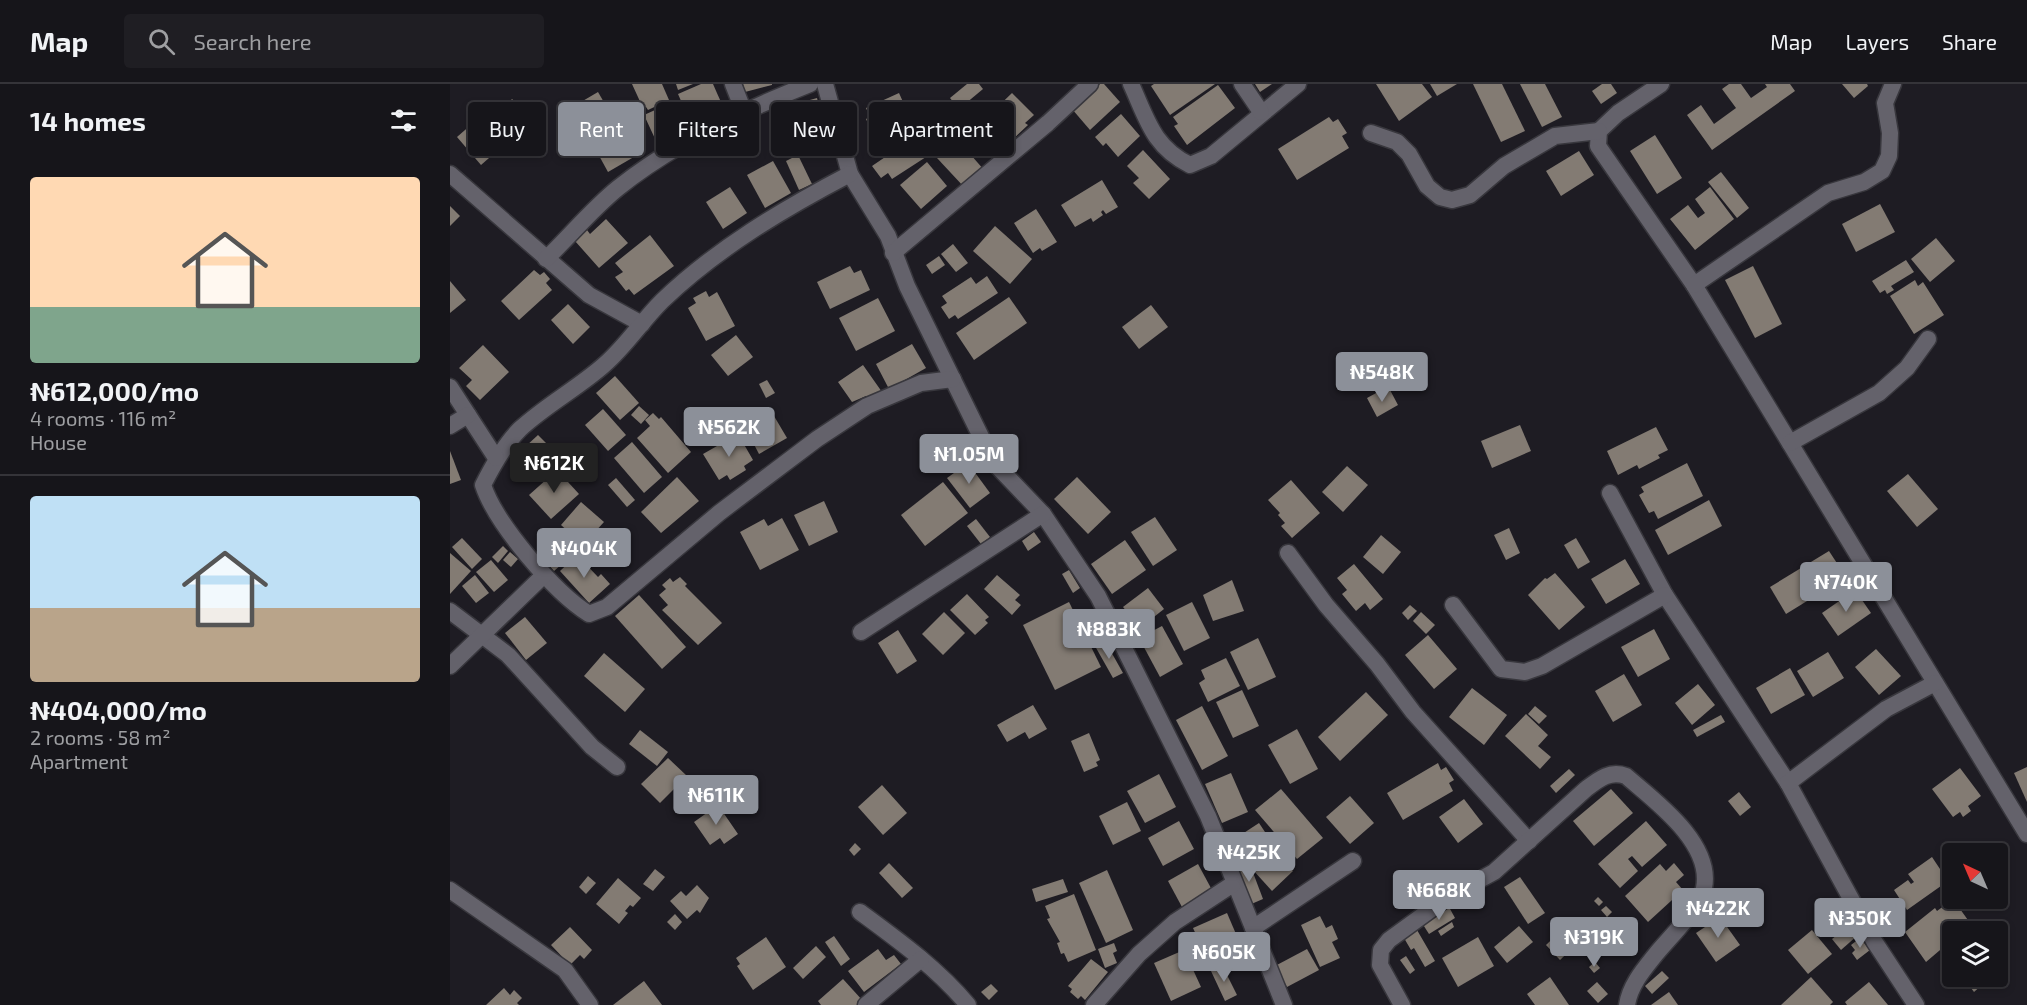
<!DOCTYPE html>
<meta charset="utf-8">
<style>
:root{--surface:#16151a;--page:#1f1e23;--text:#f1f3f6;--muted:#9e9fa2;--line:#353439;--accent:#8c9099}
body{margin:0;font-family:"Exo 2",sans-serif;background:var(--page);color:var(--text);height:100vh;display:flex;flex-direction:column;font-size:22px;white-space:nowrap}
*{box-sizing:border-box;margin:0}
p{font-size:20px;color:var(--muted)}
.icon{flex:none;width:33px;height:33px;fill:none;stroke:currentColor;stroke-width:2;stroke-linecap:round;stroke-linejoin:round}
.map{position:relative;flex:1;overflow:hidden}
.details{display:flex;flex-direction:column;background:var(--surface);width:450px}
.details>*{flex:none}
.top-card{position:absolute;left:18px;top:18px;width:570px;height:54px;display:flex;gap:12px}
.needle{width:39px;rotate:316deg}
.buttons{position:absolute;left:1492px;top:759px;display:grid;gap:12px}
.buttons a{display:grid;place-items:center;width:66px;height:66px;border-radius:6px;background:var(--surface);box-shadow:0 3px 9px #0003,0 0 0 2px var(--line);font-size:30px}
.price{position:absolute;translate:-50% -51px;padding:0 14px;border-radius:6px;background:var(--accent);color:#fff;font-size:20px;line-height:39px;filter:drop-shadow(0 2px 3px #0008)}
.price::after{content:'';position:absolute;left:50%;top:36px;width:18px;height:14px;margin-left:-9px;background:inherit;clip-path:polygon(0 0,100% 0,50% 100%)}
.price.on{background:#222;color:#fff}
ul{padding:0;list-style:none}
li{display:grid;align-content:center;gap:12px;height:318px;padding:0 30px}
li+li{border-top:2px solid var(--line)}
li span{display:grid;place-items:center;height:186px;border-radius:6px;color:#555}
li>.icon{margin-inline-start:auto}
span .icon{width:108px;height:108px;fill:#fffc;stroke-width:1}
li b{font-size:26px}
h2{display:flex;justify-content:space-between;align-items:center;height:72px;padding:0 30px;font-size:26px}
.tag{padding:0 21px;border-radius:6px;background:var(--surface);box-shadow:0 3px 9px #0003,0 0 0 2px var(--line);font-size:21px;line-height:54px}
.tag.on{background:var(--accent);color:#fff}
header{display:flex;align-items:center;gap:36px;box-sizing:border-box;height:84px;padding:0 30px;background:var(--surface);border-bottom:2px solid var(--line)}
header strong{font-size:28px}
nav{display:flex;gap:33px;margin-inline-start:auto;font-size:21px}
.search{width:420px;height:54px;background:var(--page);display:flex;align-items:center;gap:15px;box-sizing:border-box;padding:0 21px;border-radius:6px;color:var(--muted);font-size:22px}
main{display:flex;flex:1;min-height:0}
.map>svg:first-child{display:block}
</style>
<header>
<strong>Map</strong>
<div class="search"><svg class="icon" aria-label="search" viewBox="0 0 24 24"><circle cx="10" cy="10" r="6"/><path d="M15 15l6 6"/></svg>Search here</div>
<nav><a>Map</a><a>Layers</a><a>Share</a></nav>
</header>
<main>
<section class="details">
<h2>14 homes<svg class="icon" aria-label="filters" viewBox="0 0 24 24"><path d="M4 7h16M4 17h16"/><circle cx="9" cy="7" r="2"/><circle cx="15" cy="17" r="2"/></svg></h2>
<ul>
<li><span style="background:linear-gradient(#ffd9b3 70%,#7fa58c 0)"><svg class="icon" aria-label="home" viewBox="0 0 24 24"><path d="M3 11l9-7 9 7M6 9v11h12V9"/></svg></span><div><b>₦612,000/mo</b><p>4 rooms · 116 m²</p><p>House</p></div></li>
<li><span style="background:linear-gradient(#bfe0f5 60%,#b9a48a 0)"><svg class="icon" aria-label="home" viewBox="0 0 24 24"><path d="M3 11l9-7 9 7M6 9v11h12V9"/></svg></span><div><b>₦404,000/mo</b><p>2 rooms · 58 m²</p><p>Apartment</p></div></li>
</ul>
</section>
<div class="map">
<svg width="1577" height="921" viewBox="0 0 1577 921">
<rect width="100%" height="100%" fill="#1e1c23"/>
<g fill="#837b73">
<path d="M182 0H212L219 16 198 26 196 23 193 24Z"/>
<path d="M226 0H243L228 6Z"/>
<path d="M251 0H263L274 25 241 40 228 10Z"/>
<path d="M293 0H322V1L295 8Z"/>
<path d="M517 0H529L533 5 509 25 500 14Z"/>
<path d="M650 0H654L670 18 640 46 622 25Z"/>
<path d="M704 0H765L720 31 701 2Z"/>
<path d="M805 0H822L810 8Z"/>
<path d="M926 0H972L982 13 949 37Z"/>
<path d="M980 0H1007L987 12Z"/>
<path d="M1023 0H1052L1075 47 1051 58Z"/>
<path d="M1070 0H1095L1112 33 1092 43Z"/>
<path d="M1152 0H1161L1167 9 1151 20 1142 7Z"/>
<path d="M1279 0H1291L1301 14 1317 3 1315 0H1340L1345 7 1262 66 1237 31 1251 21 1264 40 1286 24 1272 5Z"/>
<path d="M1392 0H1417L1418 2 1404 14Z"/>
<path d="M768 1 785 24 737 61 724 42 728 40 723 33Z"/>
<path d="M148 8 166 39 137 56 119 25Z"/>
<path d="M449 9 462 38 425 55 416 35 420 33 416 24Z"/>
<path d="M562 9 584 31 575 39 578 41 560 58 558 56 551 62 530 40Z"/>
<path d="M367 14 371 30 368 31 371 41 338 50 331 24Z"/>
<path d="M62 15 73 25 64 34 53 25Z"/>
<path d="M225 17 227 20 229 19 240 44 207 59 194 31Z"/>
<path d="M494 24 507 42 479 63 465 45Z"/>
<path d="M671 30 690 52 668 73 656 59 653 62 645 53Z"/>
<path d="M31 32 55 60 31 81 7 53Z"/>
<path d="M879 33 883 38 888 35 897 49 892 52 899 64 847 96 828 65Z"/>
<path d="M171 40 189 70 158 88 141 57Z"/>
<path d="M1205 51 1232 94 1207 110 1180 67Z"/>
<path d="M463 54 476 73 442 95 438 89 431 94 422 82Z"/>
<path d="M508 56 534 86 514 103 487 74Z"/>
<path d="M693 66 720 95 699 115 683 99 689 94 677 82Z"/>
<path d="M1129 67 1144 91 1111 112 1096 87Z"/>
<path d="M348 71 362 100 349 106 336 77Z"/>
<path d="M323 77 341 109 315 124 297 91Z"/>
<path d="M477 78 497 102 471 125 450 101Z"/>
<path d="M1271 88 1299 124 1287 134 1258 98Z"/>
<path d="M652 96 668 123 656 130 653 126 651 128 653 131 643 138 641 134 625 143 611 121Z"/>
<path d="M280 103 297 129 273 145 256 118Z"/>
<path d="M1260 103 1284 135 1245 166 1220 135 1238 121 1248 134 1255 129 1245 115Z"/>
<path d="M1430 120 1445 148 1406 168 1392 140Z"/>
<path d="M0 122 10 132 0 142Z"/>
<path d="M586 125 607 158 592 167 590 164 583 169 564 139Z"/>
<path d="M156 135 178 159 149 184 125 157 137 146 140 150Z"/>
<path d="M545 142 582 175 560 200 523 167Z"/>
<path d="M200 151 224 182 184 211 179 205 176 207 165 193 173 188 165 179Z"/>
<path d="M1486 154 1505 177 1480 198 1461 175Z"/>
<path d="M503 160 518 179 506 188 491 170Z"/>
<path d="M489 172 495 181 482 190 476 181Z"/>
<path d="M1456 176 1464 188 1441 202 1444 206 1437 210 1435 206 1430 209 1422 197Z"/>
<path d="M400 182 404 189 411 186 420 206 380 225 367 198Z"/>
<path d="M1303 182 1332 240 1305 254 1275 196Z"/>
<path d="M84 186 90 191 94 188 100 195 96 199 102 206 69 236 51 217Z"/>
<path d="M537 192 548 209 508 235 505 231 499 235 491 223 497 219 492 212 521 193 526 200Z"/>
<path d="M1465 196 1468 202 1473 198 1494 231 1464 250 1440 212Z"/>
<path d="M0 197 16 216 0 229Z"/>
<path d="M256 207 259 213 267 208 285 242 256 257 238 224 246 219 243 214Z"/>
<path d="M559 213 577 239 524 276 506 249Z"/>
<path d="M428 214 445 247 406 267 389 234Z"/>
<path d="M118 220 140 243 123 260 101 236Z"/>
<path d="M701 221 718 243 689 265 672 243Z"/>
<path d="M286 251 303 273 278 292 261 271Z"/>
<path d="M462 260 476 284 439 305 426 280Z"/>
<path d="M33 261 59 288 30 316 16 302 22 296 9 284Z"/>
<path d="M413 281 432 308 419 316 416 312 402 318 388 298Z"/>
<path d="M165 292 189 319 170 336 146 309Z"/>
<path d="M317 296 325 309 316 314 309 300Z"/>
<path d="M940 306 948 321 927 333 917 314 928 308 930 311Z"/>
<path d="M189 322 199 331 191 340 181 331Z"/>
<path d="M153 325 176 351 158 367 135 341Z"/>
<path d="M203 329 209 335 211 333 241 368 218 389 187 354 200 342 195 336Z"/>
<path d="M324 332 337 354 309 370 297 347Z"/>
<path d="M1070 341 1081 367 1042 384 1031 357Z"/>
<path d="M1206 343 1218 366 1208 371 1210 374 1189 385 1187 381 1168 391 1157 367Z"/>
<path d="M288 350 303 376 294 382 296 386 280 396 277 391 269 396 253 370Z"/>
<path d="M88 351 109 372 86 394 63 374Z"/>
<path d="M182 358 212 393 194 409 164 374Z"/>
<path d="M0 367 11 396 0 400Z"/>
<path d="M518 379 540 409 520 424 497 394Z"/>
<path d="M1237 379 1253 412 1208 435 1204 427 1199 429 1189 411 1194 408 1191 403Z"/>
<path d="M897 382 918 401 893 428 872 408Z"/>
<path d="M107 386 129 410 101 435 79 411Z"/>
<path d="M1458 390 1488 425 1467 443 1437 407Z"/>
<path d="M227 393 249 417 211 449 191 428Z"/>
<path d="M627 393 661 428 638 450 604 415Z"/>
<path d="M166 394 185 416 177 423 158 401Z"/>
<path d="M841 396 870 429 842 454 831 442 835 439 828 431 830 429 818 416Z"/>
<path d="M493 398 518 429 475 462 451 431Z"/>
<path d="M1259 416 1272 442 1218 471 1205 446Z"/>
<path d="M374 417 388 448 359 462 344 431Z"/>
<path d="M131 418 154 438 133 461 111 441Z"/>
<path d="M705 433 727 466 703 482 681 448Z"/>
<path d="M332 434 349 466 310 486 290 448 314 435 318 442Z"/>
<path d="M526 435 540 453 531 460 517 442Z"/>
<path d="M1059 444 1070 469 1056 476 1044 451Z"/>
<path d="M109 445 128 466 104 487 91 472 95 468 90 462Z"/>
<path d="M584 448 591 458 578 467 572 457Z"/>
<path d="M931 451 951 468 933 490 913 473Z"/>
<path d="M12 454 32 475 22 485 2 463Z"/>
<path d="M1126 454 1140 478 1128 485 1114 461Z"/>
<path d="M675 456 696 486 662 510 641 480Z"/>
<path d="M53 462 58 467 48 479 42 473Z"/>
<path d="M1379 467 1396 493 1336 530 1320 503Z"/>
<path d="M60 468 68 475 61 483 53 476Z"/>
<path d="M0 469 21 487 0 510Z"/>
<path d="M127 471 148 493 151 490 160 500 139 519 110 487Z"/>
<path d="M1175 475 1190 500 1156 520 1141 495Z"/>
<path d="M41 476 58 496 44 508 26 488Z"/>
<path d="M904 480 933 515 920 526 915 519 906 527 892 510 897 506 887 494Z"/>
<path d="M619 486 630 504 623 509 612 490Z"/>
<path d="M1105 489 1135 523 1109 546 1078 511 1095 494 1097 495Z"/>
<path d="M25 491 39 509 26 519 12 502Z"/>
<path d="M547 491 570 511 565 516 571 521 562 531 534 505Z"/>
<path d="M230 493 237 500 235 502 272 539 248 561 212 526 218 521 209 511 216 505 212 501 220 494 223 498Z"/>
<path d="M782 496 794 527 763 537 753 511Z"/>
<path d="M698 504 714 525 690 544 673 523Z"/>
<path d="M1405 506 1421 529 1388 552 1372 529Z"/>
<path d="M517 510 539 533 535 536 538 539 525 551 500 526Z"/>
<path d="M189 511 236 563 212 585 165 532Z"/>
<path d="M619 518 651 583 605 606 573 541Z"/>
<path d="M742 518 760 554 734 567 716 531Z"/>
<path d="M960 521 967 527 958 536 952 529Z"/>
<path d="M494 528 515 549 493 571 472 550Z"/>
<path d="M971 528 985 541 976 550 963 537Z"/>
<path d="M75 533 97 559 76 576 55 549Z"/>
<path d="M712 542 733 580 710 593 689 554Z"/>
<path d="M1204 545 1220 575 1188 593 1171 563Z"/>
<path d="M448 546 467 577 447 590 428 559Z"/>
<path d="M978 551 1007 585 984 605 955 571Z"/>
<path d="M808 554 826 593 798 606 780 568Z"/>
<path d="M655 557 673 589 663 594 645 562Z"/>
<path d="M1426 565 1451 592 1429 611 1405 583Z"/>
<path d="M1378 568 1394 594 1363 613 1347 587Z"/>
<path d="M154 569 195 605 175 628 134 592Z"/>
<path d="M776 574 790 602 758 618 749 599 755 595 751 586Z"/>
<path d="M1340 584 1355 611 1321 630 1306 604Z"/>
<path d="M1174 590 1192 621 1163 638 1145 607Z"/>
<path d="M1248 600 1265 621 1242 641 1225 619Z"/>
<path d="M1022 604 1057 631 1034 661 999 633Z"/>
<path d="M792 606 809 642 783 654 766 618Z"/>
<path d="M916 608 938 631 890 677 868 653Z"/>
<path d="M583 621 597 645 579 655 575 648 557 658 547 641Z"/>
<path d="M752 622 778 672 752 686 726 636Z"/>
<path d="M1085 622 1097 632 1089 640 1078 630Z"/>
<path d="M1076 630 1098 651 1088 662 1101 673 1090 685 1055 652Z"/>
<path d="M1271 631 1275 638 1247 653 1243 646Z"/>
<path d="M847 645 868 685 840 700 818 661Z"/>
<path d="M190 646 218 668 207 682 179 660Z"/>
<path d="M639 649 650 676 646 678 648 682 634 688 621 657Z"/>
<path d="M218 674 237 692 210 719 191 700Z"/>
<path d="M988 679 991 686 996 683 1004 696 999 699 1003 707 953 736 937 709Z"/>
<path d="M1577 683V718L1564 689Z"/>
<path d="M1510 684 1531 712 1518 722 1521 727 1513 733 1510 728 1503 733 1482 705Z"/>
<path d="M1119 685 1125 691 1106 709 1100 702Z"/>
<path d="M781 689 798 728 772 739 755 700Z"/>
<path d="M709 690 726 723 695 739 677 707Z"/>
<path d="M432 701 457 729 433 751 408 723Z"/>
<path d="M831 705 873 754 847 775 805 726Z"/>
<path d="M1161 705 1183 729 1144 762 1123 737Z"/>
<path d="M1289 708 1301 723 1290 732 1278 717Z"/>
<path d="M900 712 924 739 900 760 876 733Z"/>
<path d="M1014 715 1033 740 1008 759 989 733Z"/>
<path d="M677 718 691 747 663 761 649 732Z"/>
<path d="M268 721 288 750 274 760 270 754 260 761 244 738Z"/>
<path d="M729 737 744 765 713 782 698 754Z"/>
<path d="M1196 737 1217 761 1192 783 1182 772 1178 775 1188 787 1170 804 1148 780Z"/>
<path d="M809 739 821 757 787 778 777 760Z"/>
<path d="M405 759 411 765 404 772 399 766Z"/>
<path d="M825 767 843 787 822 807 803 786Z"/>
<path d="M1482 773 1498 797 1457 826 1444 806 1458 796 1461 800 1464 798 1458 790Z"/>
<path d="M799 778 813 815 799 821 784 783Z"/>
<path d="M439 779 463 804 452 814 429 789Z"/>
<path d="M1224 779 1234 791 1226 798 1233 806 1198 838 1175 812 1210 780 1216 787Z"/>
<path d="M748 780 762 806 732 823 718 797Z"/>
<path d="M205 785 215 793 203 807 193 800Z"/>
<path d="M657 786 683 846 656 859 629 799Z"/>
<path d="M138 792 146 799 136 810 129 803Z"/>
<path d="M1070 793 1095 829 1078 840 1054 803Z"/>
<path d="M168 794 191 814 183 823 180 821 175 827 178 829 169 840 146 820Z"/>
<path d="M613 795 618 808 586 818 582 805Z"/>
<path d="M247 801 259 814 250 829 247 826 237 835 220 817 231 807 236 812Z"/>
<path d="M624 810 646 866 618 878 614 869 611 870 607 859 610 858 597 835 600 834 595 822Z"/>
<path d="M1148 813 1153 818 1149 822 1144 817Z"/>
<path d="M1503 815 1520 839 1509 848H1503V855L1476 878 1455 848 1485 824 1487 827Z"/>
<path d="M1156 822 1162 828 1157 833 1151 826Z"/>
<path d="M999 823 1005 834 979 850 972 839Z"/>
<path d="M777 829 789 857 756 872 743 844Z"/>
<path d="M225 830 232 838 225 846 217 838Z"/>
<path d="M870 832 876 844 882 841 888 855 882 858 890 874 870 883 851 841Z"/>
<path d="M1270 833 1290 861 1266 878 1246 849Z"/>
<path d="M1122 836 1136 851 1110 876 1096 861Z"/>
<path d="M1002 838 1004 843 991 852 988 847Z"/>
<path d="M1400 841 1408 851 1391 866 1382 855Z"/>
<path d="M1069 842 1083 858 1057 879 1044 863Z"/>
<path d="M120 843 142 866 134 875 130 871 120 881 101 861Z"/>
<path d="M967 846 985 877 975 883 964 864 961 866 954 854Z"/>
<path d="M1362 846 1382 870 1358 890 1338 866Z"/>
<path d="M384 852 400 875 391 882 375 858Z"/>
<path d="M316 853 336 883 303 906 287 882 290 880 286 874Z"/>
<path d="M1028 853 1044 882 1008 903 992 874Z"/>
<path d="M1410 854 1420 866 1407 876 1402 869 1405 866 1401 861Z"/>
<path d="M664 859 667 867 663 869 667 879 655 884 648 865Z"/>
<path d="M366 862 376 873 353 895 343 884Z"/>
<path d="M428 865 436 876 444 871 451 880 414 908 398 887Z"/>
<path d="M857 865 869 886 837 903 825 882Z"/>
<path d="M734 866 751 903 721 917 704 879Z"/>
<path d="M956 872 965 886 960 890 950 876Z"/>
<path d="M641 875 658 888 635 916 631 912 628 915 620 908 622 905 618 902Z"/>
<path d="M1145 878 1150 884 1144 889 1139 883Z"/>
<path d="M772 881 787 911 775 917 761 887Z"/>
<path d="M1212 887 1219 894 1202 910 1195 902Z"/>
<path d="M1512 892H1542L1524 908Z"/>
<path d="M1100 893 1119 921H1085L1077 910Z"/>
<path d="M1361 893 1383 918 1380 921H1331Z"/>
<path d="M393 895 413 917 408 921H371L368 917Z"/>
<path d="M194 897 212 921H163Z"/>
<path d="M1147 898 1158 910 1148 919 1137 907Z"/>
<path d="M1419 898 1438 921H1397L1395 918Z"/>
<path d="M541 900 548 907 539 916 531 908Z"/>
<path d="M54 904 60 911 64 906 72 914 67 919 69 921H36Z"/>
<path d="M1219 908 1228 921H1201Z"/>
</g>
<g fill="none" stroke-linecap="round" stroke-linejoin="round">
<defs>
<g id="minor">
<path d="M283 0 294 28"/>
<path d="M375 0 400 90 438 152 457 202 539 369 547 382 593 430 648 512 758 732 834 921"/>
<path d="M681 0C697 35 703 63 740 81L761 72 848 0"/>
<path d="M792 0 811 28"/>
<path d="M1211 0 1168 29 1149 47 1148 62 1244 201 1577 750"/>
<path d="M921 49 947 58 959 70 977 102 990 113 1002 116 1020 111 1054 82 1105 52 1149 47"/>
<path d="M0 90 139 211 192 240"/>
<path d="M400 90C333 125 266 165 212 217 191 238 176 262 154 281 128 304 96 321 70 345 54 361 43 381 33 401 46 440 104 508 139 530L157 523 269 429 367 355 417 322 471 299 503 295"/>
<path d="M443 169 598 39 640 0"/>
<path d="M96 175C120 152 142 125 168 104 224 59 294 26 360 0"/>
<path d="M1244 201 1378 109 1414 98 1432 87 1439 72 1440 49 1435 19 1443 0"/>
<path d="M0 303 46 374"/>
<path d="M0 342 18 331"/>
<path d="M1340 359 1429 309 1457 284 1478 255"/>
<path d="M1160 409 1215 511 1338 699 1424 857 1466 921"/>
<path d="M838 469 876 521 927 580 963 628 1079 757"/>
<path d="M1003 521 1051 585 1075 588 1092 582 1215 511"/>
<path d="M0 527 58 571 142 663 167 683"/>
<path d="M411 548 593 430"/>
<path d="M0 582 94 491"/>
<path d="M1338 699 1436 625 1485 599"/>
<path d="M0 806 115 886 140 921"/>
<path d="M410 828C448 856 487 884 518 921"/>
<path d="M803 844 903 777"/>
<path d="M416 921 471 875"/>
<path d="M644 921 689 870 725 838 783 800"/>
<path d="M952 921 930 881 931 866 939 856 998 813 1044 788 1136 705C1149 695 1160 686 1176 692 1205 717 1263 759 1254 804 1251 823 1219 854 1206 870 1194 885 1180 901 1177 921"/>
</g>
</defs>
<use href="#minor" stroke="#38373d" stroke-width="19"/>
<use href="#minor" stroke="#64626b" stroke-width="16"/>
</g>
</svg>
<div class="buttons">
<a><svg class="needle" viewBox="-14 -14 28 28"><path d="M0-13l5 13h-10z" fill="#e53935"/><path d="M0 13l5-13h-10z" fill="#9e9fa2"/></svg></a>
<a><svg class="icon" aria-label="layers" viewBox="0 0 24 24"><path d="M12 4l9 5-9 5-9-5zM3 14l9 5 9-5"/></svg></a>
</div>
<b class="price" style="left:932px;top:319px">₦548K</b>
<b class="price" style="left:279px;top:374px">₦562K</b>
<b class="price" style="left:519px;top:401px">₦1.05M</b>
<b class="price on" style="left:104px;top:410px">₦612K</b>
<b class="price" style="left:134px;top:495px">₦404K</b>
<b class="price" style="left:1396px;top:529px">₦740K</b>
<b class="price" style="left:659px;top:576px">₦883K</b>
<b class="price" style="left:266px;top:742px">₦611K</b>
<b class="price" style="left:799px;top:799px">₦425K</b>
<b class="price" style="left:989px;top:837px">₦668K</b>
<b class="price" style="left:1268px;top:855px">₦422K</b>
<b class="price" style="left:1410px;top:865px">₦350K</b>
<b class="price" style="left:1144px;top:884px">₦319K</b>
<b class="price" style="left:774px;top:899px">₦605K</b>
<div class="top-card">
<a class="tag">Buy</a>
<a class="tag on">Rent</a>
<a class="tag">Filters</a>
<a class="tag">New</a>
<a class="tag">Apartment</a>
</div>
</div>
</main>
